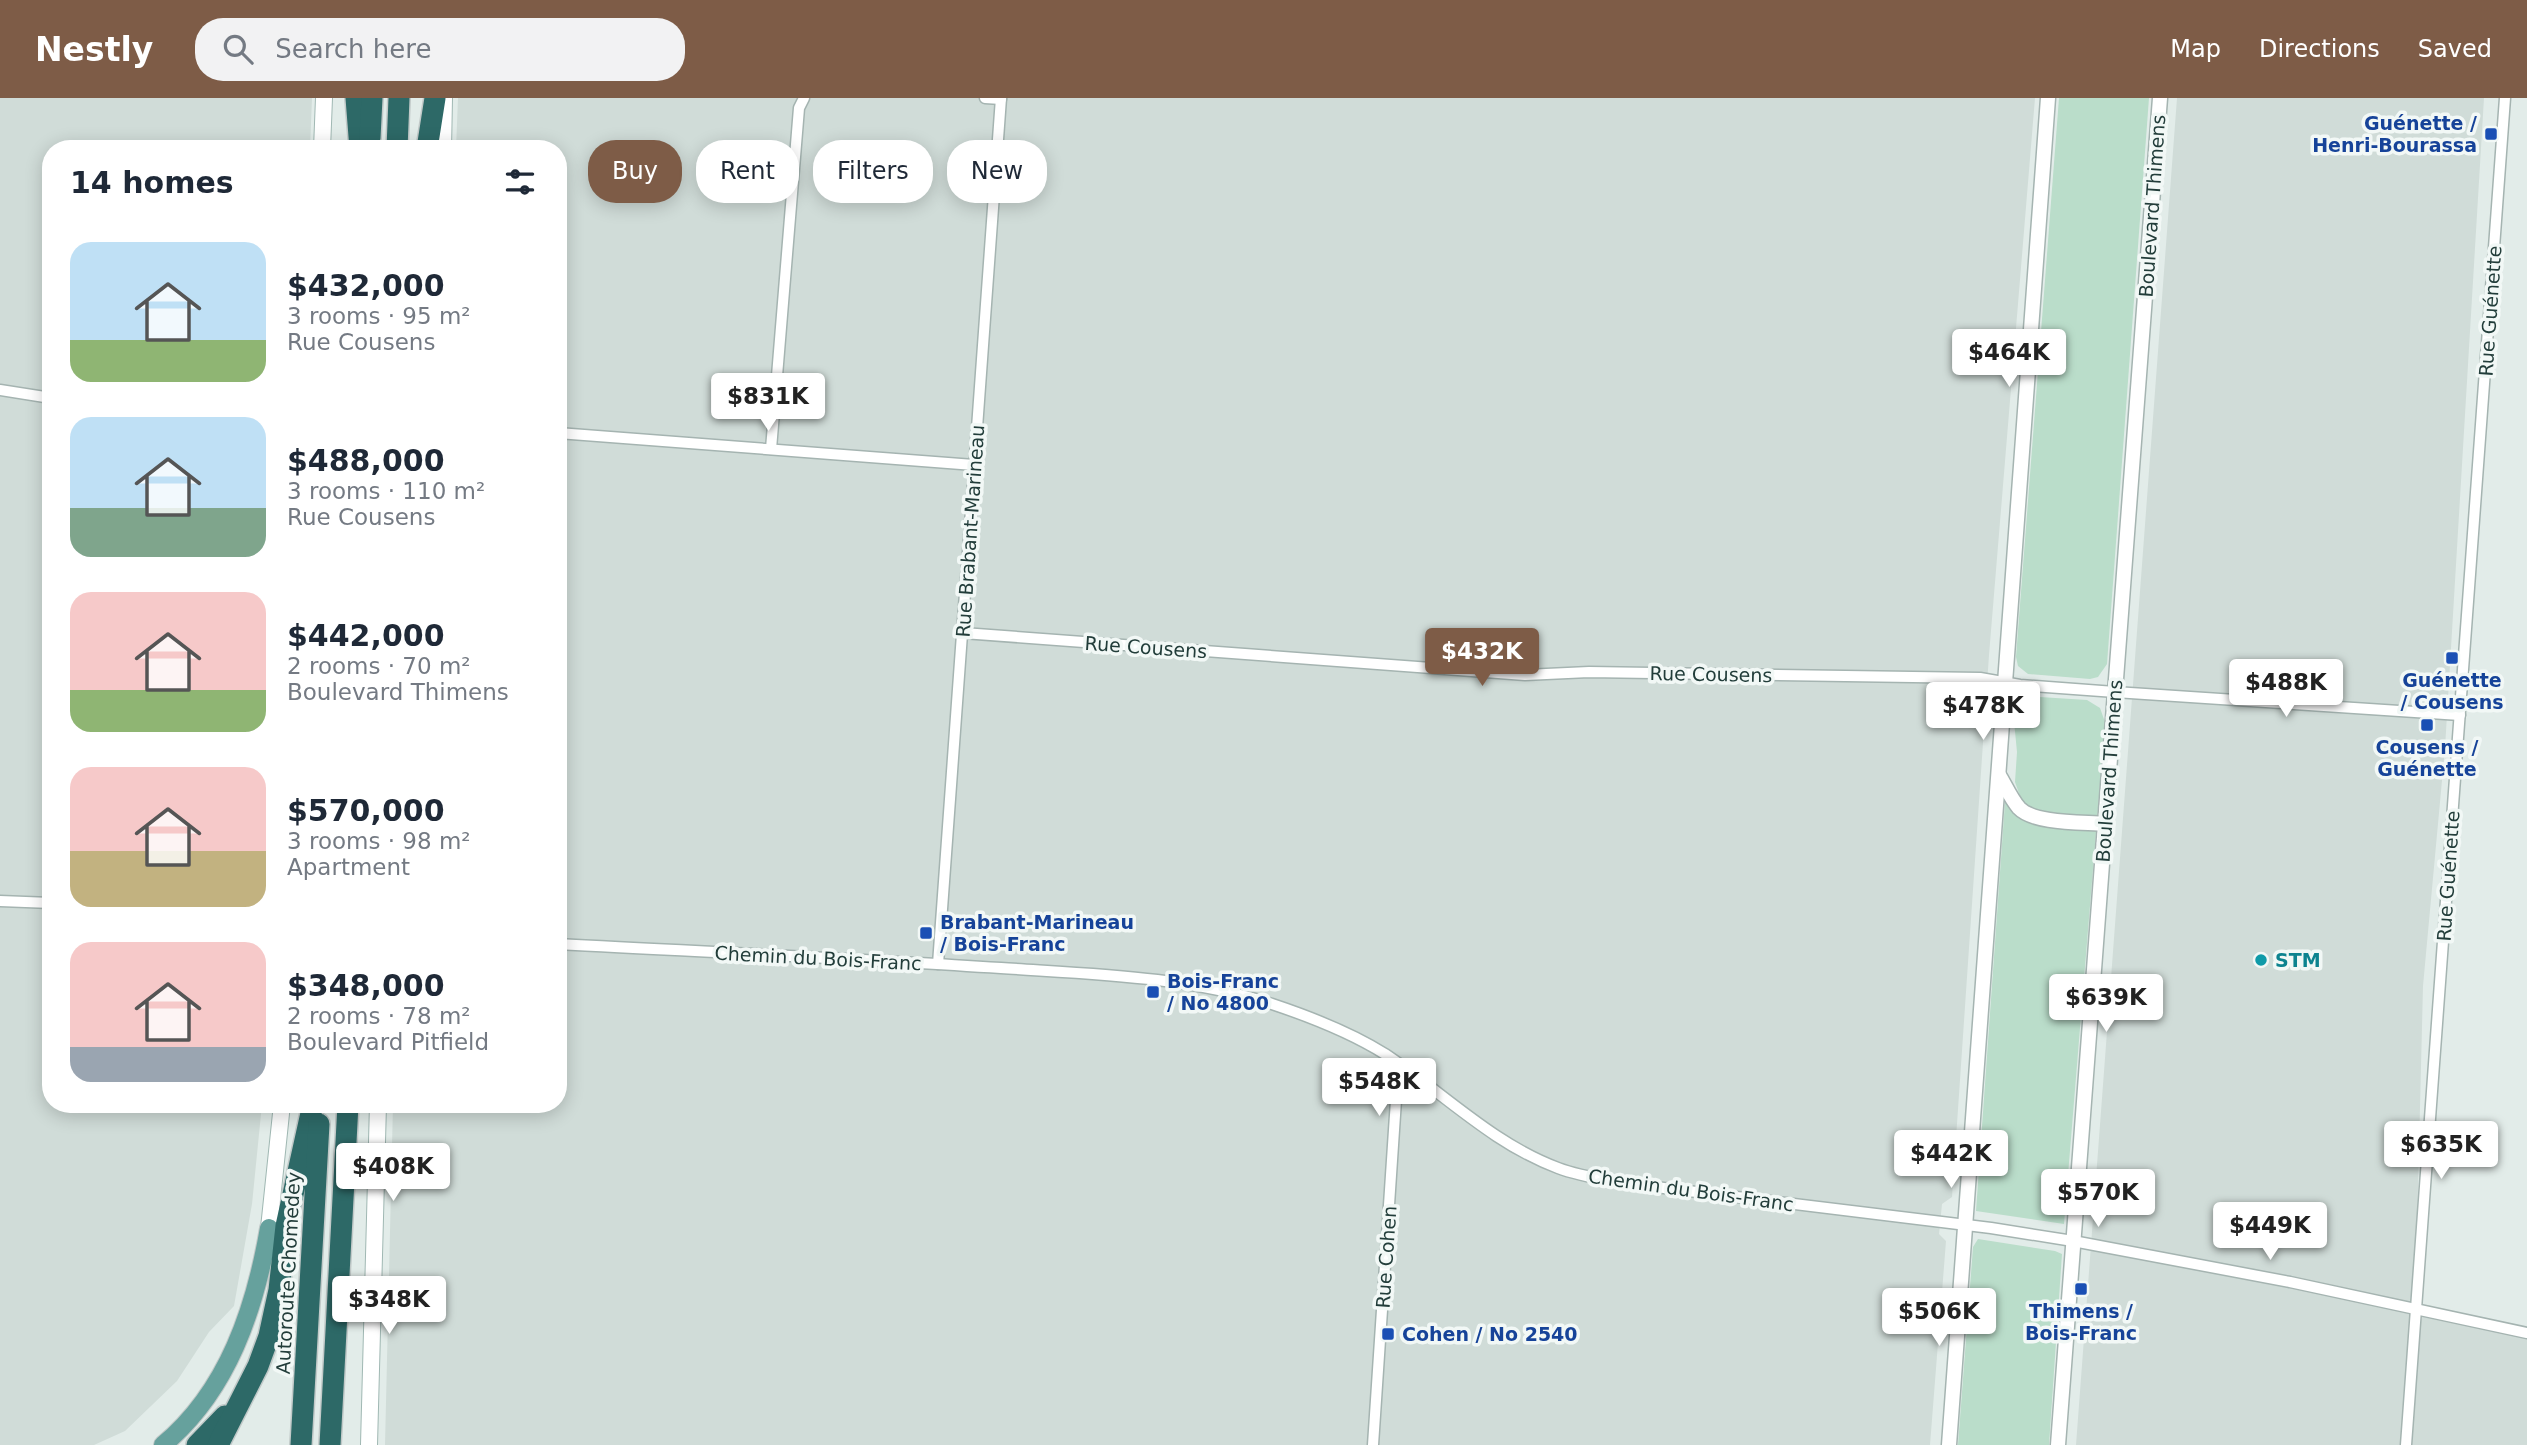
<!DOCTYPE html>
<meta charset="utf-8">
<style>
:root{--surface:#fff;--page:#f2f2f3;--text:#1f2937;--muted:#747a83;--accent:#7e5c47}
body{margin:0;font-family:"DejaVu Sans",sans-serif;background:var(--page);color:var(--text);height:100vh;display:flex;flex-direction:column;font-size:26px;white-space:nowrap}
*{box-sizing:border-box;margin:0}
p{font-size:23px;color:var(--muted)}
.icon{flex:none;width:38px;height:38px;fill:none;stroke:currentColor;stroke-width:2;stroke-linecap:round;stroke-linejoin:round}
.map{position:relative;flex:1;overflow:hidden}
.sheet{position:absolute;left:42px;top:42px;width:525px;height:973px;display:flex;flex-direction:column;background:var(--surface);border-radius:28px;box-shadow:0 4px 18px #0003}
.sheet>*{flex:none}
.top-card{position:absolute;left:588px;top:42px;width:665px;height:63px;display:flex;gap:14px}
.price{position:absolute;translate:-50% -60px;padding:0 16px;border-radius:7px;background:#fff;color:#222;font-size:23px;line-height:46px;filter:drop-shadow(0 2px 4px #0008)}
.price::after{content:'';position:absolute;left:50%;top:42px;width:21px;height:16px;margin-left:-10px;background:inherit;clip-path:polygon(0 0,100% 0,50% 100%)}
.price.current{background:var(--accent);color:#fff}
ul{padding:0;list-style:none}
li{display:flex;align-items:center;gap:21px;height:175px;padding:0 28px}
li span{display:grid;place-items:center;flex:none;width:196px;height:140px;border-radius:21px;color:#555}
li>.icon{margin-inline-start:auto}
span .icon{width:84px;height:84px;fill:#fffc;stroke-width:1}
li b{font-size:30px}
h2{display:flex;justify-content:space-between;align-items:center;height:84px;padding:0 28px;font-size:30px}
.pill{padding:0 24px;border-radius:28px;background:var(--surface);box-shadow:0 4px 18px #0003;font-size:24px;line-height:63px}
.pill.current{background:var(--accent);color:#fff}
header{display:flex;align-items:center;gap:42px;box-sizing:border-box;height:98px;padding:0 35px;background:var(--accent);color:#fff}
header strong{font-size:33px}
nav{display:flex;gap:38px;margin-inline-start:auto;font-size:24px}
.search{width:490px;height:63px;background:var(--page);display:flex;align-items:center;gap:18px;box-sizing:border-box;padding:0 24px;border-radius:28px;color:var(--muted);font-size:26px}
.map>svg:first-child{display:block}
</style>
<header>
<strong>Nestly</strong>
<div class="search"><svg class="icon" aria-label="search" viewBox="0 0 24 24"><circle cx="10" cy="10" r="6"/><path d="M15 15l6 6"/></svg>Search here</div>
<nav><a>Map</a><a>Directions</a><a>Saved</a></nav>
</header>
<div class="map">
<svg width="2527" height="1347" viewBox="0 0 2527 1347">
<rect width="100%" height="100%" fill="#e2ece9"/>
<g fill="#d0dcd8">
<path d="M0 0H312L310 51H51V1006H262L252 1106 234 1208 209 1234 177 1283 125 1333 94 1347H0Z"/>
<path d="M458 0H2035L1989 557 1952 1099 1942 1106 1939 1136 1946 1143 1930 1347H385L393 1006H558V51H456Z"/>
<path d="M2177 0H2484L2445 650 2423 888 2415 1212 2527 1234V1347H2076Z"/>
</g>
<g fill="#baddca">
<path d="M2059 0H2149L2107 566 2098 579 2090 581 2028 576 2018 568 2016 559Z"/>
<path d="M2026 598 2087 602 2100 610 2105 624 2064 1126 1976 1113 2005 704 2021 701 2015 684 2017 654 2013 613 2015 606Z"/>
<path d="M1978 1141 2055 1153 2062 1156 2049 1347H1958L1973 1149Z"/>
</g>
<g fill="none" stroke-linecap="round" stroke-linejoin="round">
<defs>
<g id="minor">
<path d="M985 0 1001 1"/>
<path d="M0 292 51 300"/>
<path d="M558 335 974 367"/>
<path d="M771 351 799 10 804 0"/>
<path d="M963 535 1525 577 1589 574 1980 580 2020 587 2115 594 2460 617"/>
<path d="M0 803 51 805"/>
<path d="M558 846C706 854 853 860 1001 870 1090 876 1186 878 1272 906 1311 919 1350 934 1385 956 1442 994 1493 1046 1558 1070 1579 1078 1601 1081 1623 1085L1991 1130 2073 1143 2290 1184 2527 1235"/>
<path d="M938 866 1001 0"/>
<path d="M1373 1347 1396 1002 1398 987 1406 972"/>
<path d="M2406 1347 2505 0"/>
</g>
<g id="tertiary">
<path d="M1999 677C2005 687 2011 701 2019 710 2034 726 2084 724 2105 726"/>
<path d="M1949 1347 2048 0"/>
<path d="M2058 1347 2160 0"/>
</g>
<g id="secondary">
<path d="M322 51 324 0"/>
<path d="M443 51 444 0"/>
<path d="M269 1130 282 1006"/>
<path d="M369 1347 378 1006"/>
</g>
<path id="primary" d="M163 1347C228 1293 255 1211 269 1130"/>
<g id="motorway">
<path d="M356 0 360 51"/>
<path d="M370 40 372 0"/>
<path d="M397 51 399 0"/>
<path d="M427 51 435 0"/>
<path d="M197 1347 225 1318"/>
<path d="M218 1347 258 1268 269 1238 279 1192 286 1128 313 1006"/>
<path d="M301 1347 319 1026"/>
<path d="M330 1347 348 1006"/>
</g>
</defs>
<use href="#minor" stroke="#a5b4b1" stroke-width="13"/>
<use href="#tertiary" stroke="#a5b4b1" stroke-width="17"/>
<use href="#secondary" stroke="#a0b8b3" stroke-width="18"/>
<use href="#primary" stroke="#c1c9c8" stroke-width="20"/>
<use href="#motorway" stroke="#c1c9c8" stroke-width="24"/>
<use href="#minor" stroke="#fff" stroke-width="10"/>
<use href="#tertiary" stroke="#fff" stroke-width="14"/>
<use href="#secondary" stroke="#fff" stroke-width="16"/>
<use href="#primary" stroke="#66a19d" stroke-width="18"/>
<use href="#motorway" stroke="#2d6967" stroke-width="21"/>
</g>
<g fill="#1a4fb4" stroke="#f2f8f6" stroke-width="2.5">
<rect x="2484" y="29" width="14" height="14" rx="3.5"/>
<rect x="2445" y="553" width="14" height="14" rx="3.5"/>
<rect x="2420" y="620" width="14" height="14" rx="3.5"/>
<rect x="919" y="828" width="14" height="14" rx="3.5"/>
<rect x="1146" y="887" width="14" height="14" rx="3.5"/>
<rect x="2074" y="1184" width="14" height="14" rx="3.5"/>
<rect x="1381" y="1229" width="14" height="14" rx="3.5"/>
</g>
<circle fill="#0f9aa8" stroke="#f2f8f6" stroke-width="2.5" cx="2261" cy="862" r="7"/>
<g text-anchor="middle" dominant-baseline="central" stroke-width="7" stroke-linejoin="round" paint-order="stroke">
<g font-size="19" font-weight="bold" fill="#164399" stroke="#f2f8f6">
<text x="2477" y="25" text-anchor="end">Guénette /<tspan x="2477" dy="22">Henri-Bourassa</tspan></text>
<text x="2452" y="582">Guénette<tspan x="2452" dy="22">/ Cousens</tspan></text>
<text x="2427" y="649">Cousens /<tspan x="2427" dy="22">Guénette</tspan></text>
<text x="940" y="824" text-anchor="start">Brabant-Marineau<tspan x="940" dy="22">/ Bois-Franc</tspan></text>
<text x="1167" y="883" text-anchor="start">Bois-Franc<tspan x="1167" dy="22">/ No 4800</tspan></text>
<text x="2081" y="1213">Thimens /<tspan x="2081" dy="22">Bois-Franc</tspan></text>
<text x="1402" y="1236" text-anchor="start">Cohen / No 2540</text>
</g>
<g font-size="19" fill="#223d3a" stroke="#f2f8f6">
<text transform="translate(2152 108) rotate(-86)">Boulevard Thimens</text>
<text transform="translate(2490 213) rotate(-86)">Rue Guénette</text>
<text transform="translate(970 433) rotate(-86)">Rue Brabant-Marineau</text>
<text transform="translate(1146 549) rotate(4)">Rue Cousens</text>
<text transform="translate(1711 576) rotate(1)">Rue Cousens</text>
<text transform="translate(2109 673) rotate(-86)">Boulevard Thimens</text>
<text transform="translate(2448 778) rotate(-86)">Rue Guénette</text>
<text transform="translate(818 860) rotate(3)">Chemin du Bois-Franc</text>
<text transform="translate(1691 1092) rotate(8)">Chemin du Bois-Franc</text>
<text transform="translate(1386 1159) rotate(-86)">Rue Cohen</text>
<text transform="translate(288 1175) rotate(-87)">Autoroute Chomedey</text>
</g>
<g font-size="19" font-weight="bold" fill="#0d838f" stroke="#f2f8f6" text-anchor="start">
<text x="2275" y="862">STM</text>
</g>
</g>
</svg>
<b class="price" style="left:2009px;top:291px">$464K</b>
<b class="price" style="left:768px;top:335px">$831K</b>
<b class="price current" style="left:1482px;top:590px">$432K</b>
<b class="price" style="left:2286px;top:621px">$488K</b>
<b class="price" style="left:1983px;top:644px">$478K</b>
<b class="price" style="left:2106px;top:936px">$639K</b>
<b class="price" style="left:1379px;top:1020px">$548K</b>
<b class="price" style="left:2441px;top:1083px">$635K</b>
<b class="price" style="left:1951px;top:1092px">$442K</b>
<b class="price" style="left:393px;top:1105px">$408K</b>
<b class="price" style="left:2098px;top:1131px">$570K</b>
<b class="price" style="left:2270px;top:1164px">$449K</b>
<b class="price" style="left:389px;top:1238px">$348K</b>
<b class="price" style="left:1939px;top:1250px">$506K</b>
<div class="top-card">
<a class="pill current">Buy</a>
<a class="pill">Rent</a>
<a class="pill">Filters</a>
<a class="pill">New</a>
</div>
<section class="sheet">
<h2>14 homes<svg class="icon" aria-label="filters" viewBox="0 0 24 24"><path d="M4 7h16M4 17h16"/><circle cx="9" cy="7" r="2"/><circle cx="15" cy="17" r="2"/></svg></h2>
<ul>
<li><span style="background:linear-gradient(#bfe0f5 70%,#8fb573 0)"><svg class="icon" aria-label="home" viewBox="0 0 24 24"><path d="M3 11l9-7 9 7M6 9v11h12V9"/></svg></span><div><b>$432,000</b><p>3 rooms · 95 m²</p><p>Rue Cousens</p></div></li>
<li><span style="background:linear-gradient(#bfe0f5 65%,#7fa58c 0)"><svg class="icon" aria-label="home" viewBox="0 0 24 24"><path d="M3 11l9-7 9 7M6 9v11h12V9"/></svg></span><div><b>$488,000</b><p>3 rooms · 110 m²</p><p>Rue Cousens</p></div></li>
<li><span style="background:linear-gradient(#f6c9c9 70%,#8fb573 0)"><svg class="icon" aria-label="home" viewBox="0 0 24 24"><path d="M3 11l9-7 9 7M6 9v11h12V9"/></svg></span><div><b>$442,000</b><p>2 rooms · 70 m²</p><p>Boulevard Thimens</p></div></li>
<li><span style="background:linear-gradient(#f6c9c9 60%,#c2b280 0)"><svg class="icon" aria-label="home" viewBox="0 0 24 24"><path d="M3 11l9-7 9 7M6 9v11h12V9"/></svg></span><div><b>$570,000</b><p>3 rooms · 98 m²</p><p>Apartment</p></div></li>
<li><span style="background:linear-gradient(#f6c9c9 75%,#9aa5b1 0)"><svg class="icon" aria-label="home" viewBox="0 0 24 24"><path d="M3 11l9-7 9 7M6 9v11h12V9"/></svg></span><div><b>$348,000</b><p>2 rooms · 78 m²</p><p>Boulevard Pitfield</p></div></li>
</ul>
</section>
</div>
